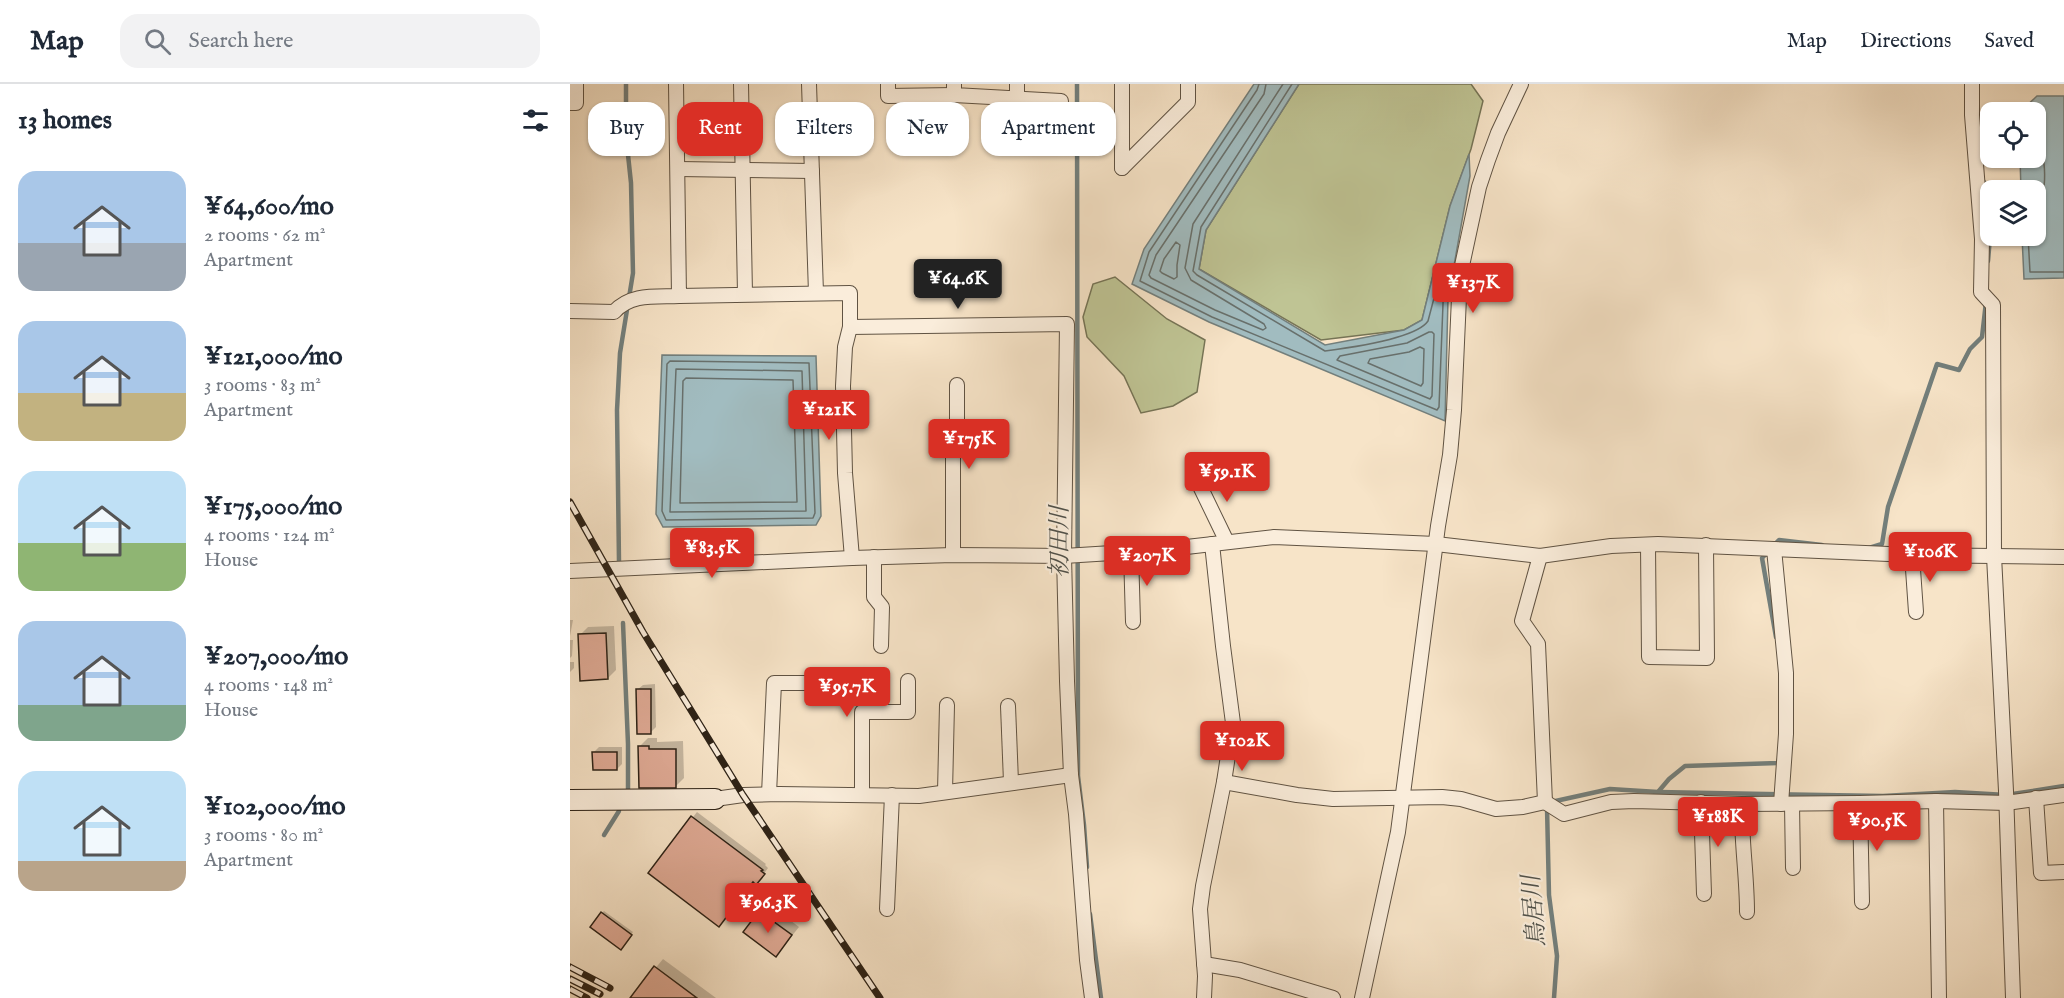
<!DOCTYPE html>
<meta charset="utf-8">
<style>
:root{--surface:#fff;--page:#f2f2f3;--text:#1f2937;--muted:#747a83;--line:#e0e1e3;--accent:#d93025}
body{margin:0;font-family:"IM FELL English","Noto Serif JP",serif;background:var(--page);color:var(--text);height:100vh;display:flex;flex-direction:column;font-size:22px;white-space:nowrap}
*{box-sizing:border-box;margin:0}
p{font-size:20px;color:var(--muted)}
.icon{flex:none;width:33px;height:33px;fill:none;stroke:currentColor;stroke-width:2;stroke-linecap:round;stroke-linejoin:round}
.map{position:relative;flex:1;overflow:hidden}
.drawer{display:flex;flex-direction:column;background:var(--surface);width:570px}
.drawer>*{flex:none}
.guide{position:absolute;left:18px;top:18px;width:570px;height:54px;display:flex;gap:12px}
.controls{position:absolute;left:1410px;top:18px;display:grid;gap:12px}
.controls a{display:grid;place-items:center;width:66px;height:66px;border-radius:12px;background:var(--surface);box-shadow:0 2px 4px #0004;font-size:30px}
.price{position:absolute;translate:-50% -51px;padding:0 14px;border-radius:6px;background:var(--accent);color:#fff;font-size:20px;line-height:39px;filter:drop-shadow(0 2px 3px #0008)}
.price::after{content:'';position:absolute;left:50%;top:36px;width:18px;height:14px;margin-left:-9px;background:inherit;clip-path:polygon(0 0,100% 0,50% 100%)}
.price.selected{background:#222;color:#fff}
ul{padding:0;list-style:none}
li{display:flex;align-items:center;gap:18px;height:150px;padding:0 18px}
li span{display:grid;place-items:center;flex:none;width:168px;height:120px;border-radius:18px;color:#555}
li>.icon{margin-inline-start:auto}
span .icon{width:72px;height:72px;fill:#fffc;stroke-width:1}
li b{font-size:26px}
h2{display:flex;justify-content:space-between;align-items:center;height:72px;padding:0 18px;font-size:26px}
.chip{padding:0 21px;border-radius:18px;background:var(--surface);box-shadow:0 2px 4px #0004;font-size:21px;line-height:54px}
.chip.selected{background:var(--accent);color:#fff}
header{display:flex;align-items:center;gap:36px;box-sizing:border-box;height:84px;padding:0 30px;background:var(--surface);border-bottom:2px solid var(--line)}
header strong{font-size:28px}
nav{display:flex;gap:33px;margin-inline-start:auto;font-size:21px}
.search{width:420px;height:54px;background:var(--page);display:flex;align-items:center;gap:15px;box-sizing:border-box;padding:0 21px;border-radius:18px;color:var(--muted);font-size:22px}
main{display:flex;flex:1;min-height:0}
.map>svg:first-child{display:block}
</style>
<header>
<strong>Map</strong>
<div class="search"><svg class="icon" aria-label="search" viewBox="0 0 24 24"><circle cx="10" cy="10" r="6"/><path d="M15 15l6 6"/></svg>Search here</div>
<nav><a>Map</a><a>Directions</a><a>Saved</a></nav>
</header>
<main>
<section class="drawer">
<h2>13 homes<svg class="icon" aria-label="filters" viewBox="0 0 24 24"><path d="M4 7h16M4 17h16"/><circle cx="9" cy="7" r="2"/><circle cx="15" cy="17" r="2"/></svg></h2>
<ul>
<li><span style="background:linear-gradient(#a9c7e8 60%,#9aa5b1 0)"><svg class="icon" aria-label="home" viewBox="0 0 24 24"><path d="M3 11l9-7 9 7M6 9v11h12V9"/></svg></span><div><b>¥64,600/mo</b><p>2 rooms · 62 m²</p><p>Apartment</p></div></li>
<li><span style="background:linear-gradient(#a9c7e8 60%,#c2b280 0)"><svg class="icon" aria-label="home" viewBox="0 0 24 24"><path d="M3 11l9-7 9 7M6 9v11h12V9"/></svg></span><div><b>¥121,000/mo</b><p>3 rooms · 83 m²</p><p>Apartment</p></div></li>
<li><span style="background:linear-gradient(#bfe0f5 60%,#8fb573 0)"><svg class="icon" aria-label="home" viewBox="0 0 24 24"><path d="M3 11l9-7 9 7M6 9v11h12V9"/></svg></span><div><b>¥175,000/mo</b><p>4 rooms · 124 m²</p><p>House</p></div></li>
<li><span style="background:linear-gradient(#a9c7e8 70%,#7fa58c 0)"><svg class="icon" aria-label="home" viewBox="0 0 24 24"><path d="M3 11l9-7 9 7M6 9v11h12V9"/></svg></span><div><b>¥207,000/mo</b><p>4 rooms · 148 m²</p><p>House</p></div></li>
<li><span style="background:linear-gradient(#bfe0f5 75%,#b9a48a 0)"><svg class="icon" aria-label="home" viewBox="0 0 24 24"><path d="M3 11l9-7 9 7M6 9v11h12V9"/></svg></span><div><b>¥102,000/mo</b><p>3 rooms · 80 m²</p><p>Apartment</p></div></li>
</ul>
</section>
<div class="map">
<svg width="1494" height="914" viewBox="0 0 1494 914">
<rect width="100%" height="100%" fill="#f7e4c8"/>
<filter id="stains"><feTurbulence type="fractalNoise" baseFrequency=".00333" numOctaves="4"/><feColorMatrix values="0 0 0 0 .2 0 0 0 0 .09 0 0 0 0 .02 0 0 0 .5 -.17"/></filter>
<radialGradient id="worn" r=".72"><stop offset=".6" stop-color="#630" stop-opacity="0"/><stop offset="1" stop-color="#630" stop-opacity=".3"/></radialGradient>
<g fill="#bfc494" stroke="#767456" stroke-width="1.5">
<path d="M729 0H901L913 17 901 65 880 122 852 236 834 246 751 256 629 185 636 146Z"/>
<path d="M545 193 597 235 635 256 627 308 603 322 571 329 554 292 517 253 513 233 523 200Z"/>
</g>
<g fill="#a1bcc0" stroke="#737f7c" stroke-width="1.5">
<path d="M684 0H729L636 146 629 185 755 261 834 246 852 236 880 122 899 70 900 92 878 215 875 337 639 238 562 200 574 165Z"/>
<path d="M1467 12H1494V194L1454 195 1452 152H1466V106H1451L1450 74H1466V28H1450Z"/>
<path d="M92 271 246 272 251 432 246 441 93 443 86 430Z"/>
</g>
<g fill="#0003">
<path d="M0 536H3L0 552Z"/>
<path d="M44 542 46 586 38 594 10 551 18 543Z"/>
<path d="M0 556H3L2 572 0 574Z"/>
<path d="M0 578H4V584L0 588Z"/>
<path d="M85 600 86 643 81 648 67 606 73 601Z"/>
<path d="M78 654H87V658L113 657 114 694 106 702 70 662Z"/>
<path d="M29 663H52V680L47 685 24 668Z"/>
<path d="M127 728 196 780 195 781 198 784 191 794 183 797 80 788Z"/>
<path d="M209 806 228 820 216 833 229 843 213 863 175 848Z"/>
<path d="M34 827 63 848 53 862 32 829Z"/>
<path d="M93 875 146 914H61Z"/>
</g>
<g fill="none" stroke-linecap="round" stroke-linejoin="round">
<g stroke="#68706c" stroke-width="1.5">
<path d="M689 0 687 6 579 168 570 197 642 233 867 326 869 323 874 194 869 195 858 237C846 255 778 264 755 267L627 191 623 187 631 143 722 0"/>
<path d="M696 0 694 10 586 171 579 191 581 194 645 226 693 246 696 244 694 240 621 196 615 184 623 140 713 0"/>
<path d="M1466 58C1477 71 1478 110 1466 123"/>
<path d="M1458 152 1460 188H1494"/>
<path d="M606 158 610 161 607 181V193L604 195 592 189 590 187 594 175Z"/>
<path d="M859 248H862L864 250 862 312 860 315 767 276 770 272 837 259Z"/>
<path d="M850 263 854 265 853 299 851 302 798 279 800 275 839 268Z"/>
<path d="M100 277 239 279 245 429 243 434 96 436 92 427 97 280Z"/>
<path d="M106 285 232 287 236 427 100 428Z"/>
<path d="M116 294 223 296 227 418 110 419 113 297Z"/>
</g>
<g stroke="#737f7c" stroke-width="4.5">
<path d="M507 0 508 692 514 741 517 783"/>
<path d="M1414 98 1420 153 1418 177"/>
<path d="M1203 462 1209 456 1252 461"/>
<path d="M1299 464 1312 460 1318 423 1367 280 1389 286 1400 265 1412 253 1416 218"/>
<path d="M1197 469 1192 474 1206 553"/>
<path d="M49 478 47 326 50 269 63 189 61 99 56 52V0"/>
<path d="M53 539 58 660V710"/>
<path d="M1088 708 1313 712 1385 708 1436 711 1494 702"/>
<path d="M981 718 1040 705 1088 708 1099 695 1115 682 1208 679 1209 675"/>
<path d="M977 723 979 811 987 872 984 914"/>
<path d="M34 751 49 727"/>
<path d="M520 830 531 914"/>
</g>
</g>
<g fill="#dfaa95" stroke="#2e2317" stroke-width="1.5">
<path d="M36 549 38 595 10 597 8 550Z"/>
<path d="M66 605H81V650H67Z"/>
<path d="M68 662H79V665H106V704H69Z"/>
<path d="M22 668H47V686H23Z"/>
<path d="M121 732 193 786 191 787 195 790 186 801 183 798 149 843 78 789Z"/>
<path d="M203 810 224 826 217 834 196 818Z"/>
<path d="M189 827 222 851 206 873 173 848Z"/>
<path d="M31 828 62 851 51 866 20 843Z"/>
<path d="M84 882 127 914H60Z"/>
</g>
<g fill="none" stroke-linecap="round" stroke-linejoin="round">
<defs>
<g id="street">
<path d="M106 0 109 212 280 209V243L275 263 273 302 275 389 282 474"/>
<path d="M171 0 175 210"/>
<path d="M239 0 246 209"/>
<path d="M318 0V12L384 11"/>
<path d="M384 0V11L491 17"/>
<path d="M447 0V15"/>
<path d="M1402 0V31L1412 155 1411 208 1423 221 1424 472 1436 707 1443 914"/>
<path d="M0 19H6V0"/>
<path d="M552 84 618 18V0"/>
<path d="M552 84V0"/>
<path d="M108 85 242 87"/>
<path d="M0 227 44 228C61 209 86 213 109 212"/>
<path d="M280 243 497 240 494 472 497 597 501 691 506 730 517 876 522 914"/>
<path d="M627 396 657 458"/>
<path d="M1078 461 1079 573 1137 574 1136 461"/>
<path d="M1204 465 1216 589V650L1211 720"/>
<path d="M561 468 563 538"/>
<path d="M383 471V357L387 345V301"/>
<path d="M1342 471 1346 528"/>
<path d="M304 473V513L312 523 311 562"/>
<path d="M0 487 282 474 383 471 494 472 590 466 704 453 866 460 970 472 1041 462 1088 460 1342 471 1494 473"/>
<path d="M438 622 441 698"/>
<path d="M654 698 727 711 763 715 872 713 891 715 926 725 953 723 975 718 968 560 952 537 970 472"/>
<path d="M375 708 377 621"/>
<path d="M199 710 204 599H257"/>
<path d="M292 711V628H338V597"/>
<path d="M1466 714 1471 789 1494 788"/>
<path d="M145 715 173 711 209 710 349 712 501 691"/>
<path d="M1366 717 1369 914"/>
<path d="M975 718 994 730 1041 718 1064 717 1172 720 1290 719 1366 717 1436 719 1494 711"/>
<path d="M1131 718 1134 810"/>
<path d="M1290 719 1292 818"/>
<path d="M1172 720C1171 756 1177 791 1177 828"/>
<path d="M1222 720 1223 784"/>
<path d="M317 825 322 711"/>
<path d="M634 880 670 886 763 914"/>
<path d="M634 914 635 892 630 825 633 802 654 698 663 639 653 562 642 460"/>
<path d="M792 914 828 748 868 442 880 371 884 326 890 191 909 103 918 76 928 49 951 0"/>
</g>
<path id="secondary" d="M0 716 145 715"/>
</defs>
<use href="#street" stroke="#605343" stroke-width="16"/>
<use href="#secondary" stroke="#2e2317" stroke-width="22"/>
<use href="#street" stroke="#faeddb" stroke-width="14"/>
<use href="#secondary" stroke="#faeddb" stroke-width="20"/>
<defs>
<g id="rail">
<path d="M0 418 73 548 173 711 310 914"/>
<path d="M0 883 40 904"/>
<path d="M0 895 30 910"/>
<path d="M0 905 17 914"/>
</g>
</defs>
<use href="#rail" stroke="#2e2317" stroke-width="7"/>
<use href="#rail" stroke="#faeddb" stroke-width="4.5" stroke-dasharray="14" stroke-linecap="butt"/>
</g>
<g text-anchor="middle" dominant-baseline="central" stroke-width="4.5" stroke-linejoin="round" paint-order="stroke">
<g font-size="24" font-style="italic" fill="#50514a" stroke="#faeddb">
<text transform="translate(490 458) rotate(-90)">初田川</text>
<text transform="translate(965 827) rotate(-95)">鳥居川</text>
</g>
</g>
<rect width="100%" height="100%" filter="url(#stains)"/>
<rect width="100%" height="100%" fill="url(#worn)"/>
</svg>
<div class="controls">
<a><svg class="icon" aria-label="locate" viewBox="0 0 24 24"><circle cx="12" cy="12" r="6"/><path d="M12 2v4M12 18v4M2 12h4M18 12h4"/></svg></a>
<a><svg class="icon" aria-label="layers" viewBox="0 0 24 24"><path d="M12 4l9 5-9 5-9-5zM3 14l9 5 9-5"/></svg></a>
</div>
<b class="price selected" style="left:388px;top:226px">¥64.6K</b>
<b class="price" style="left:903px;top:230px">¥137K</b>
<b class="price" style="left:259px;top:357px">¥121K</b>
<b class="price" style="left:399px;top:386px">¥175K</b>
<b class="price" style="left:657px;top:419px">¥59.1K</b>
<b class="price" style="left:142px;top:495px">¥83.5K</b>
<b class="price" style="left:1360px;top:499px">¥106K</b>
<b class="price" style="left:577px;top:503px">¥207K</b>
<b class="price" style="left:277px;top:634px">¥95.7K</b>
<b class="price" style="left:672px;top:688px">¥102K</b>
<b class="price" style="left:1148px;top:764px">¥188K</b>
<b class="price" style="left:1307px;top:768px">¥90.5K</b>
<b class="price" style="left:198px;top:850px">¥96.3K</b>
<div class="guide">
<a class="chip">Buy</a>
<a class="chip selected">Rent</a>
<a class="chip">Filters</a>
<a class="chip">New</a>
<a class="chip">Apartment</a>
</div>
</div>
</main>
